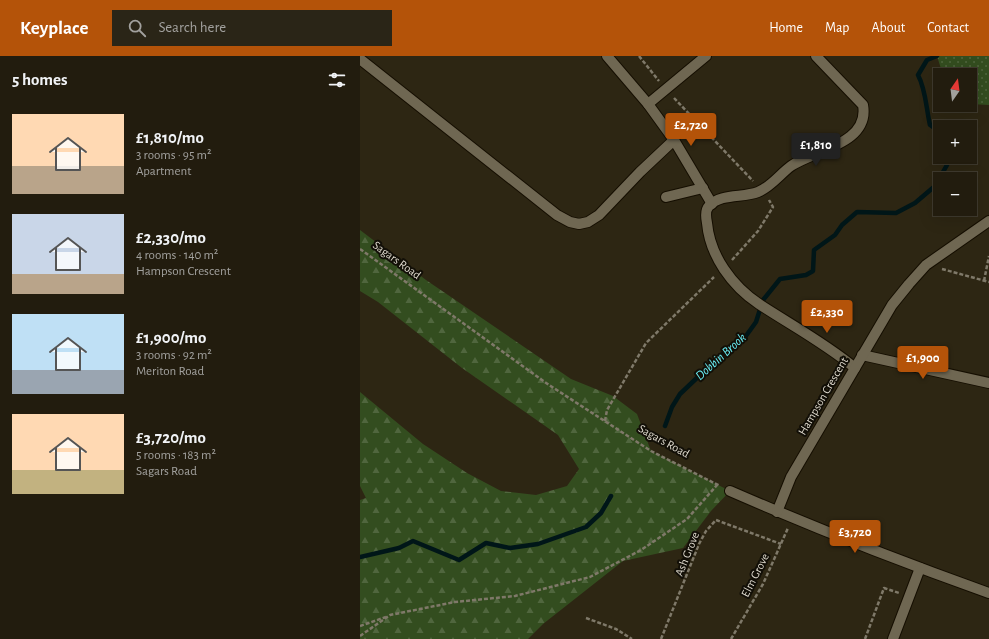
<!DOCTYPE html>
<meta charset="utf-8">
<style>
:root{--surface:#221c0e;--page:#2a2517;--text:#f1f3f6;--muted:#a2a19e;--line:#3f3a2e;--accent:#b45309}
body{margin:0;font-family:"Alegreya Sans",sans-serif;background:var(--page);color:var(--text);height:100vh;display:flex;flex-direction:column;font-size:15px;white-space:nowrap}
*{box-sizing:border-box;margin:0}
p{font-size:13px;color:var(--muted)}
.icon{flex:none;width:22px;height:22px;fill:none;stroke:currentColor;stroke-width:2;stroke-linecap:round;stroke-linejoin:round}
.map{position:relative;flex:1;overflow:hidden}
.side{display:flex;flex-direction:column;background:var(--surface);width:360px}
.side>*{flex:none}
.needle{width:26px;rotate:14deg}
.tools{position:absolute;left:573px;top:12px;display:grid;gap:8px}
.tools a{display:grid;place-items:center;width:44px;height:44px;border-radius:0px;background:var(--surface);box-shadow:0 4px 16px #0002,0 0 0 1px var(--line);font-size:20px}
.price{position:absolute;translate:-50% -34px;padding:0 9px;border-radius:4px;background:var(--accent);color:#fff;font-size:13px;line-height:26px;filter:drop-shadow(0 1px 2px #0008)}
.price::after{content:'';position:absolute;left:50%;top:24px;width:12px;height:9px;margin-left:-6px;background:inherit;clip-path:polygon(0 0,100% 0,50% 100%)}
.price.selected{background:#222;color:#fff}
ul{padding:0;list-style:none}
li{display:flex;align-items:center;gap:12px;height:100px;padding:0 12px}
li span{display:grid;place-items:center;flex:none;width:112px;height:80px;border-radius:0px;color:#555}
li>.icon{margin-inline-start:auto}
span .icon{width:48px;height:48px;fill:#fffc;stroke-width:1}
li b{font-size:17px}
h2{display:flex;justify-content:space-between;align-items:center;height:48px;padding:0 12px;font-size:17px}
header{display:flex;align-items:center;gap:24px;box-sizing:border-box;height:56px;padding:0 20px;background:var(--accent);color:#fff}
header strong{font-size:19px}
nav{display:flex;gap:22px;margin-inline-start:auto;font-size:14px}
.search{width:280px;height:36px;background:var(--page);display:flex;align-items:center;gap:10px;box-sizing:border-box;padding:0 14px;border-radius:0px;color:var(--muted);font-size:15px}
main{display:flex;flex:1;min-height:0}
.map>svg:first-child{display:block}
</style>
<header>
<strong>Keyplace</strong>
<div class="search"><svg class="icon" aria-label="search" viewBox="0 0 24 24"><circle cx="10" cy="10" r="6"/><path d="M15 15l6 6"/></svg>Search here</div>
<nav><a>Home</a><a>Map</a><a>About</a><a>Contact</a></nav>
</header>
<main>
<section class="side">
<h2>5 homes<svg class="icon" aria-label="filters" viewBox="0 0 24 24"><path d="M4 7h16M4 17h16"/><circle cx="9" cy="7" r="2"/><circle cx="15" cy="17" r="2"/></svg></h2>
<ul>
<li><span style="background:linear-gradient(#ffd9b3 65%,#b9a48a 0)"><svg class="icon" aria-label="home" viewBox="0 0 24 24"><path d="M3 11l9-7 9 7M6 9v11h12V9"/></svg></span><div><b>£1,810/mo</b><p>3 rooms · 95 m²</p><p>Apartment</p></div></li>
<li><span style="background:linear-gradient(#c9d6e8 75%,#b9a48a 0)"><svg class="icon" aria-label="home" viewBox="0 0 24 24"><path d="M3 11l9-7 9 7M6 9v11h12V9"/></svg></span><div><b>£2,330/mo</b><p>4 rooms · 140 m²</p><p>Hampson Crescent</p></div></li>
<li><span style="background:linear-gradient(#bfe0f5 70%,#9aa5b1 0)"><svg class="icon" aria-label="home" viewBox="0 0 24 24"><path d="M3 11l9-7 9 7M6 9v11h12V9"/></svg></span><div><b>£1,900/mo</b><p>3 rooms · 92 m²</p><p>Meriton Road</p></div></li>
<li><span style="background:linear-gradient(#ffd9b3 70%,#c2b280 0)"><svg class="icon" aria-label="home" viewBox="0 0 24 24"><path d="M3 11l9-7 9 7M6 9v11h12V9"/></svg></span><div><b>£3,720/mo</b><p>5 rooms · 183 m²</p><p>Sagars Road</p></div></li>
</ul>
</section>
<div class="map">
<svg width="629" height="583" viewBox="0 0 629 583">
<defs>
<pattern id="forest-firs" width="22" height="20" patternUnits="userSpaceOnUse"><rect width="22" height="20" fill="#334d1f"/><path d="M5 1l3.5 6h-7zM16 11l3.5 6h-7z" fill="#50663e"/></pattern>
<pattern id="park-dots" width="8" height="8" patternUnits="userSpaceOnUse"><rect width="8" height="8" fill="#334d1f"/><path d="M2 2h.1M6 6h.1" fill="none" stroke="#50663e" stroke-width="1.8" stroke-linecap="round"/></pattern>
</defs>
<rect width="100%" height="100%" fill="#2d2613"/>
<path fill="url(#forest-firs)" d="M0 174 66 224 211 323 253 340 277 358 291 395 370 435 351 455 323 492 263 505 183 568 168 583H0V444L6 442 0 430V336L63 388 107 417 141 435 176 439 207 430 219 413 198 379 102 312 18 246 0 235Z"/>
<path fill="url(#park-dots)" d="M577 0H629V49L610 48V19H583Z"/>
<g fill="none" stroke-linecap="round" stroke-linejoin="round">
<g stroke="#001618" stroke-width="4.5">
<path d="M577 0 567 4 558 19C566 34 566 52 570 69L580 76"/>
<path d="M305 370 312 351 320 338 361 299 383 284 396 266 403 244 420 223 446 219 453 215 454 194 475 179 482 169 497 156 536 157 555 147 575 130 587 109 589 101"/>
<path d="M0 501 39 492 53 485 99 504 126 487 150 492 178 488 226 471 241 457 251 440"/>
</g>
<defs>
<g id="minor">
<path d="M247 0 288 48 314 84 352 148"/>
<path d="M456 0 503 49C510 88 454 94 431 110 420 118 411 131 398 136 383 142 361 137 349 150 345 154 346 162 347 167 350 200 372 230 399 248 431 269 465 287 495 312"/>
<path d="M0 3 197 159 210 166 219 168 228 166 239 159 280 116 314 84"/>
<path d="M288 48 346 0"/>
<path d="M306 141 343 132"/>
<path d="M502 299 629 327"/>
<path d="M370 435C455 472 542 506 629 537"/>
<path d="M417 456 431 421 532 249 549 228 566 209 629 165"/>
<path d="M533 583 560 512"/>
</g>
</defs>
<use href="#minor" stroke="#150e01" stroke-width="12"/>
<g stroke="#7f7969" stroke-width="2.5" stroke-dasharray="4 2" stroke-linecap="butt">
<path d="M279 0 299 25"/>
<path d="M314 42 393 125"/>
<path d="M0 193 189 329 291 395 360 430"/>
<path d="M372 204 398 175 413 151 409 144"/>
<path d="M582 213 629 226"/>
<path d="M624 225 629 200"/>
<path d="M245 365 247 354 286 287 354 221"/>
<path d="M226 562 256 573 272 583"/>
<path d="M0 570 26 561"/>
<path d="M0 580 30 559 95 546 155 540 230 521 281 494 327 463 357 429"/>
<path d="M301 583 339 488 346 475 356 464 421 488"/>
<path d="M371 583 403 528 428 472"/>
<path d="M505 583 524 532 539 537"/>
</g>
<use href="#minor" stroke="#6f6752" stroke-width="10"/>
</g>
<g text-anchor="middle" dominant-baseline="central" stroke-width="4" stroke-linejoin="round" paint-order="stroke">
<g font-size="12" fill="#ded9cd" stroke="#120f07">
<text transform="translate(37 204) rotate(36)">Sagars Road</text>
<text transform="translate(463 340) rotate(-60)">Hampson Crescent</text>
<text transform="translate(304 385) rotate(29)">Sagars Road</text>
<text transform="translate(327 498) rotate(-68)">Ash Grove</text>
<text transform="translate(395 519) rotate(-63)">Elm Grove</text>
</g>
<g font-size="13" font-style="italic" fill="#6bf2f9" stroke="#120f07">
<text transform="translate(361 301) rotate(-42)">Dobbin Brook</text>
</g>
</g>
</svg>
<div class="tools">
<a><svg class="needle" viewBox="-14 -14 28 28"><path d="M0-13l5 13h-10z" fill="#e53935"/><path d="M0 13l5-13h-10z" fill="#a2a19e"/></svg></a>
<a>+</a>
<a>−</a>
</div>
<b class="price" style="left:331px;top:91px">£2,720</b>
<b class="price selected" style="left:456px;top:111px">£1,810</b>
<b class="price" style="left:467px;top:278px">£2,330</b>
<b class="price" style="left:563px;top:324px">£1,900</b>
<b class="price" style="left:495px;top:498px">£3,720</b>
</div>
</main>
